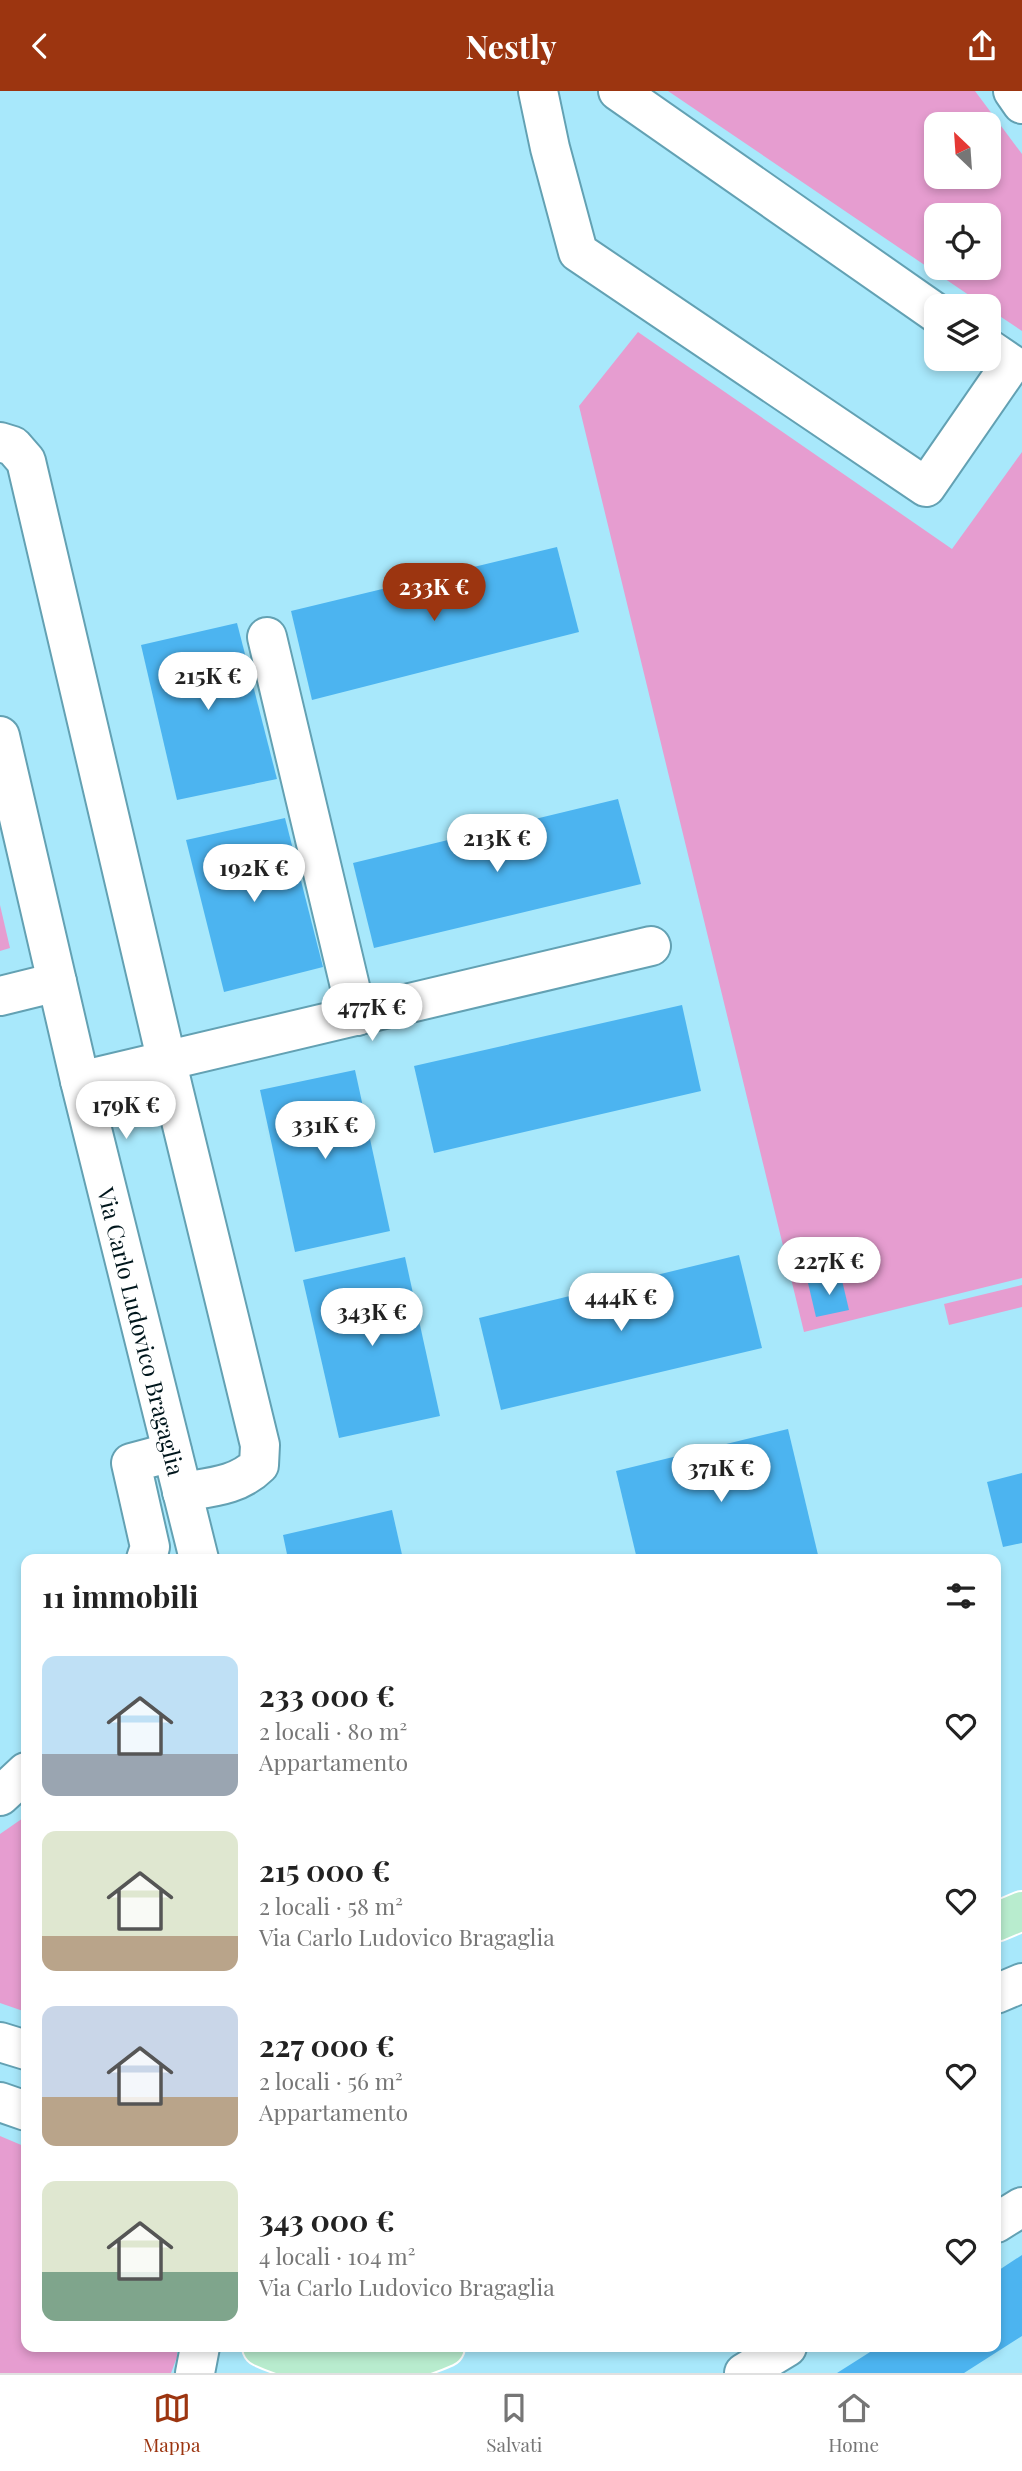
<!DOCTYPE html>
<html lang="it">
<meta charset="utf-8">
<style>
:root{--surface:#fff;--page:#f2f2f2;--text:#222;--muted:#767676;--line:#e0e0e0;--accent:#9c3510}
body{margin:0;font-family:"Playfair Display",serif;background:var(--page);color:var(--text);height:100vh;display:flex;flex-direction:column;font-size:26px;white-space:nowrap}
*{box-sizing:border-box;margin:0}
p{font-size:23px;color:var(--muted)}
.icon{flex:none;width:38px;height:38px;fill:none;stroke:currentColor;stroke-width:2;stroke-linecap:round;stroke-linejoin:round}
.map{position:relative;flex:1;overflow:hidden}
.side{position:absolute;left:21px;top:1463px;width:980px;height:798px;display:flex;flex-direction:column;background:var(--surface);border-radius:14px;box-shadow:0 4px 10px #0003}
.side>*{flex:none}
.needle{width:46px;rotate:335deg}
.controls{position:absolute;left:924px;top:21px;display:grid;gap:14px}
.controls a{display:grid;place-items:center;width:77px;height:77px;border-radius:14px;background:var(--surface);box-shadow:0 4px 10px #0003;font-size:35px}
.price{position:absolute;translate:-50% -60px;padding:0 16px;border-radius:24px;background:#fff;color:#222;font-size:23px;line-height:46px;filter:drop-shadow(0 2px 4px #0008)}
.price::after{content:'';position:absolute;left:50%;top:42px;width:21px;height:16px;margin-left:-10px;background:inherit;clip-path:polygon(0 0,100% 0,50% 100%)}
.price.on{background:var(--accent);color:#fff}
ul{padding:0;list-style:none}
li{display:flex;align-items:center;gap:21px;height:175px;padding:0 21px}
li span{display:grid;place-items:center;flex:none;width:196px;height:140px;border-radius:14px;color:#555}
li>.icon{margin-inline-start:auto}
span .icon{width:84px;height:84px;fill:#fffc;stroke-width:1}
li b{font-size:30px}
h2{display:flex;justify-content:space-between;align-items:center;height:84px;padding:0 21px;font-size:30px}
header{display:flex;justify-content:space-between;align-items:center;height:91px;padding:0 21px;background:var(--accent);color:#fff;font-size:32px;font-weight:700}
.dock{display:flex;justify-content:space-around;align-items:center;height:98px;border-top:2px solid var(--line);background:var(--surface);font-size:19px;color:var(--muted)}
.dock a{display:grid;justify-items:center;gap:4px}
.dock .on{color:var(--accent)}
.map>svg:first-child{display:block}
</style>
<header><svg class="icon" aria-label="back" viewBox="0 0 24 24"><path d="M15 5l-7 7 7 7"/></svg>Nestly<svg class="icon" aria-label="share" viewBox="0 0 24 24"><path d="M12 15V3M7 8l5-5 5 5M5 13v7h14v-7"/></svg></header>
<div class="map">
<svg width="1022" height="2282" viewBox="0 0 1022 2282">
<rect width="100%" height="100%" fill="#a8e8fb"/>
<g fill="#e69dd0" fill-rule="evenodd">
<path d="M668 0H975L1022 63V240L989 218V215H985ZM989 33V86H936V33ZM989 124V177H936V124Z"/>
<path d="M638 241 952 458 1022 361V1187L804 1241 579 315Z"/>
<path d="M0 814 10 857 0 860Z"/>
<path d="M1022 1194V1216L949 1234 944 1213Z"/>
<path d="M26 1725V1921L0 1912V1743Z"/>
<path d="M0 2045 26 2056V2256H177V2266L171 2282H0Z"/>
</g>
<g fill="#4cb4f0">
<path d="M557 456 579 541 312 609 291 520Z"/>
<path d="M237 532 277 688 177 709 141 554Z"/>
<path d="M618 708 641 793 374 857 353 772Z"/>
<path d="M285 727 323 876 224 901 186 749Z"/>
<path d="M682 914 701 1000 434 1062 414 975Z"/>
<path d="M355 979 390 1140 295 1161 260 999Z"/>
<path d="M739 1164 762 1257 501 1319 479 1227Z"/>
<path d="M405 1166 440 1325 339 1347 303 1189Z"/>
<path d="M841 1185 849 1219 816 1226 808 1192Z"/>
<path d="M788 1338 819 1468H637L616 1380Z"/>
<path d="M1022 1382V1452L1003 1456 987 1391Z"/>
<path d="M392 1419 403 1468H288L283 1444Z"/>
<path d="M1022 2164V2245L964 2282H837L878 2256H996V2181Z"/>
</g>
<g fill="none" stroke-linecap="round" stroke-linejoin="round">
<defs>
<g id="minor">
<path d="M538 0 550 57 578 161 926 396 1011 273 989 258"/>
<path d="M618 0 936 222"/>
<path d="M1013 0 1022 13"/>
<path d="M0 351 13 355 26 370 173 997 260 1354 259 1374C238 1395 211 1396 182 1401"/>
<path d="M267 546 357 925"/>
<path id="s1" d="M0 645 80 990 199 1468"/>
<path d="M0 905 57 891"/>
<path d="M80 990 651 855"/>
<path d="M146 1468 150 1456 131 1372 172 1361"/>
<path d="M0 1705 26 1681"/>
<path d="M996 1903 1022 1892"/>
<path d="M0 1951 26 1959"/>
<path d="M0 2011 26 2020"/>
<path d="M996 2132 1022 2116"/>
<path d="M195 2282 200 2256"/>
<path d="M744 2282 787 2256"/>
</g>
<g id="major">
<path d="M996 1831 1022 1820"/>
<path d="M262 2256C319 2282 387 2282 445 2256"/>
</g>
</defs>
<use href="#minor" stroke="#63a1b3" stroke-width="42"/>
<use href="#major" stroke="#fff" stroke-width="42"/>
<use href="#minor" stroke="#fff" stroke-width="38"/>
<use href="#major" stroke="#b8ecce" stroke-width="38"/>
</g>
<g text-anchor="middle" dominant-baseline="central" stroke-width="5" stroke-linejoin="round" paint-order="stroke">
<g font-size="23" fill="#00161c" stroke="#fdfdfd">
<text stroke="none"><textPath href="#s1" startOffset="612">Via Carlo Ludovico Bragaglia</textPath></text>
</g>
</g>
</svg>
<div class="controls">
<a><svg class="needle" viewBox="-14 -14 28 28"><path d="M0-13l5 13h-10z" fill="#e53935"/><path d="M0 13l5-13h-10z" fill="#767676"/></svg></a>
<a><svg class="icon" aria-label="locate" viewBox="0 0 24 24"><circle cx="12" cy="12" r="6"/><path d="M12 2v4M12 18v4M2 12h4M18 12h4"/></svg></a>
<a><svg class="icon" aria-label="layers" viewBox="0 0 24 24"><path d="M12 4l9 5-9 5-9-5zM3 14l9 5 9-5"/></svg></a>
</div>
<b class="price on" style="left:434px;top:532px">233K €</b>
<b class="price" style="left:208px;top:621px">215K €</b>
<b class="price" style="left:497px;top:783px">213K €</b>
<b class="price" style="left:254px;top:813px">192K €</b>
<b class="price" style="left:372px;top:952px">477K €</b>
<b class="price" style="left:126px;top:1050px">179K €</b>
<b class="price" style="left:325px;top:1070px">331K €</b>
<b class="price" style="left:829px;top:1206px">227K €</b>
<b class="price" style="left:621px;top:1242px">444K €</b>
<b class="price" style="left:372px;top:1257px">343K €</b>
<b class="price" style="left:721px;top:1413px">371K €</b>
<section class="side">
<h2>11 immobili<svg class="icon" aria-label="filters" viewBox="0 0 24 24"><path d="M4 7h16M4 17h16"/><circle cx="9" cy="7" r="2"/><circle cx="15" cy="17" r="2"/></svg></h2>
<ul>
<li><span style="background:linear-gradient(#bfe0f5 70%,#9aa5b1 0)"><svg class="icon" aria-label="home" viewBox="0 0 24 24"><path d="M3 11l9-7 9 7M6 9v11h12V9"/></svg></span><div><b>233 000 €</b><p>2 locali · 80 m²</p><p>Appartamento</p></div><svg class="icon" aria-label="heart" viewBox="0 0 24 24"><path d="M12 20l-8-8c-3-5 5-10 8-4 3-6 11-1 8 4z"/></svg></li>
<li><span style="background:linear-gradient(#dfe7d0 75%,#b9a48a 0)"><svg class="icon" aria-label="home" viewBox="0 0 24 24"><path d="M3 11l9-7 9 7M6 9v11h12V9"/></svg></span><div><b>215 000 €</b><p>2 locali · 58 m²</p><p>Via Carlo Ludovico Bragaglia</p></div><svg class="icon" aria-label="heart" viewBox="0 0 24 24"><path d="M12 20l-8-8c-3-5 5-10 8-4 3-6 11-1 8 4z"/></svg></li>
<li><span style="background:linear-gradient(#c9d6e8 65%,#b9a48a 0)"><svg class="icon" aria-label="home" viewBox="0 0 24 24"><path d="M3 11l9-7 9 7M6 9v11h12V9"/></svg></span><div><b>227 000 €</b><p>2 locali · 56 m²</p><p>Appartamento</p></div><svg class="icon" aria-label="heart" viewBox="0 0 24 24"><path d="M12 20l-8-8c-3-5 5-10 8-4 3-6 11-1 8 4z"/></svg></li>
<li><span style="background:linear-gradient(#dfe7d0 65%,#7fa58c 0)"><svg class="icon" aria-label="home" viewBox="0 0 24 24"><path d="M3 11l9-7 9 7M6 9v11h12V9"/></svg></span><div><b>343 000 €</b><p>4 locali · 104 m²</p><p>Via Carlo Ludovico Bragaglia</p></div><svg class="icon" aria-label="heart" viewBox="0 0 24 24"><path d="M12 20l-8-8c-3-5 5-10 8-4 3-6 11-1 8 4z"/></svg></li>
</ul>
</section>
</div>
<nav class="dock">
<a class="on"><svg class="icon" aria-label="map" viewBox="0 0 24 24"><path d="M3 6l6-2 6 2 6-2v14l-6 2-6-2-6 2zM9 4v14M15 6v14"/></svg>Mappa</a>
<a><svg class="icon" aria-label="saved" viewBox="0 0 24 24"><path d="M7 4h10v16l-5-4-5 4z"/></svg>Salvati</a>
<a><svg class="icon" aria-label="home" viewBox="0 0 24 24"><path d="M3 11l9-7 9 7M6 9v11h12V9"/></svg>Home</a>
</nav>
